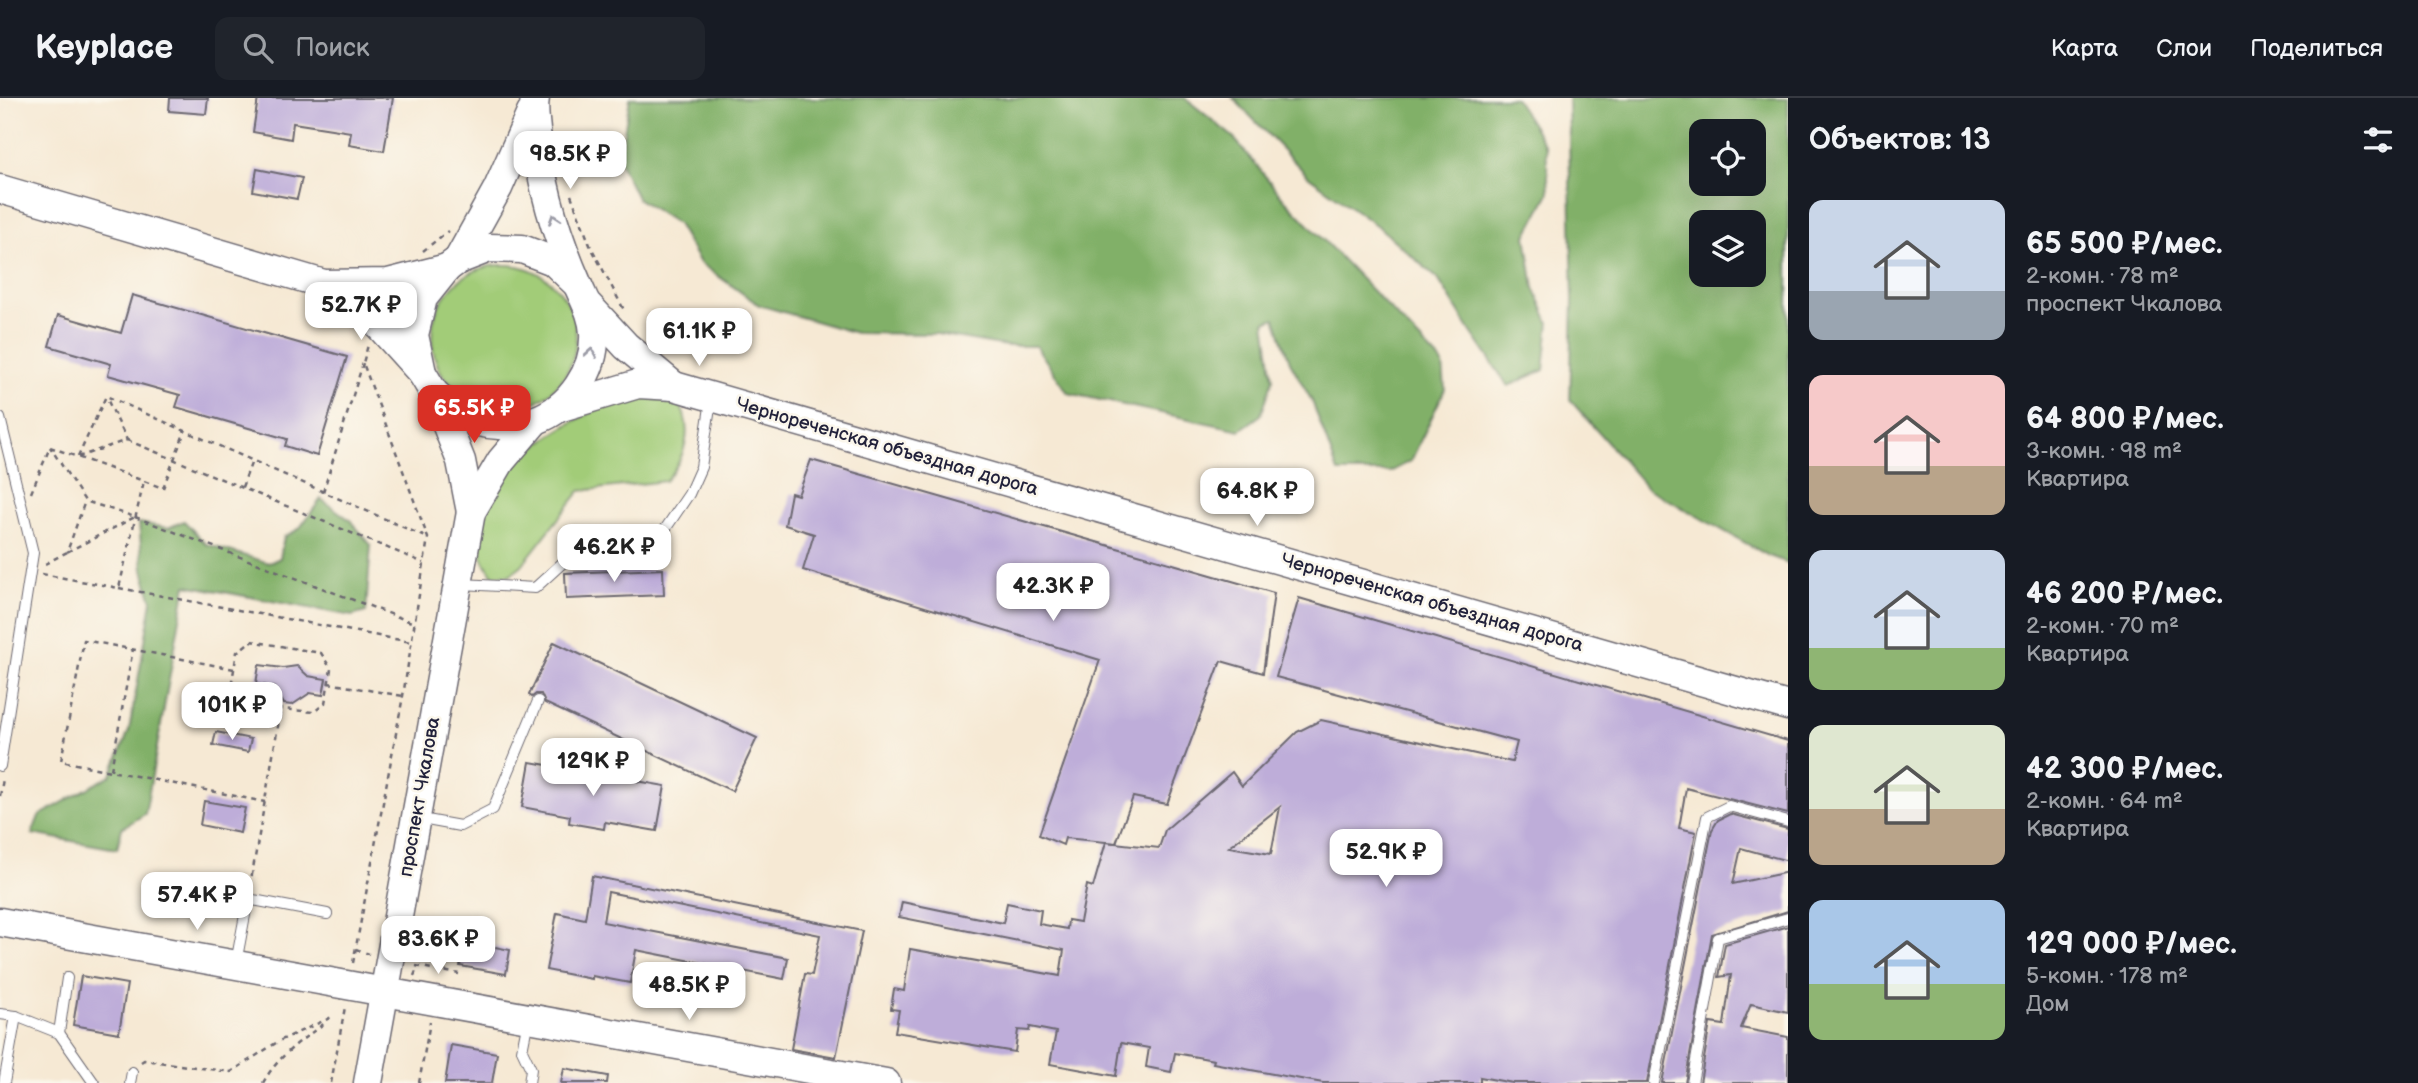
<!DOCTYPE html>
<html lang="ru">
<meta charset="utf-8">
<style>
:root{--surface:#171b24;--page:#20242c;--text:#f1f3f6;--muted:#9ea1a6;--line:#363941;--accent:#d93025}
body{margin:0;font-family:"Balsamiq Sans",sans-serif;background:var(--page);color:var(--text);height:100vh;display:flex;flex-direction:column;font-size:26px;white-space:nowrap}
*{box-sizing:border-box;margin:0}
p{font-size:23px;color:var(--muted)}
.icon{flex:none;width:38px;height:38px;fill:none;stroke:currentColor;stroke-width:2;stroke-linecap:round;stroke-linejoin:round}
.map{position:relative;flex:1;overflow:hidden}
.panel{display:flex;flex-direction:column;background:var(--surface);width:630px}
.panel>*{flex:none}
.buttons{position:absolute;left:1689px;top:21px;display:grid;gap:14px}
.buttons a{display:grid;place-items:center;width:77px;height:77px;border-radius:14px;background:var(--surface);box-shadow:0 7px 28px #0002;font-size:35px}
.price{position:absolute;translate:-50% -60px;padding:0 16px;border-radius:14px;background:#fff;color:#222;font-size:23px;line-height:46px;filter:drop-shadow(0 2px 4px #0008)}
.price::after{content:'';position:absolute;left:50%;top:42px;width:21px;height:16px;margin-left:-10px;background:inherit;clip-path:polygon(0 0,100% 0,50% 100%)}
.price.on{background:var(--accent);color:#fff}
ul{padding:0;list-style:none}
li{display:flex;align-items:center;gap:21px;height:175px;padding:0 21px}
li span{display:grid;place-items:center;flex:none;width:196px;height:140px;border-radius:14px;color:#555}
li>.icon{margin-inline-start:auto}
span .icon{width:84px;height:84px;fill:#fffc;stroke-width:1}
li b{font-size:30px}
h2{display:flex;justify-content:space-between;align-items:center;height:84px;padding:0 21px;font-size:30px}
header{display:flex;align-items:center;gap:42px;box-sizing:border-box;height:98px;padding:0 35px;background:var(--surface);border-bottom:2px solid var(--line)}
header strong{font-size:33px}
nav{display:flex;gap:38px;margin-inline-start:auto;font-size:24px}
.search{width:490px;height:63px;background:var(--page);display:flex;align-items:center;gap:18px;box-sizing:border-box;padding:0 24px;border-radius:14px;color:var(--muted);font-size:26px}
main{display:flex;flex:1;min-height:0}
.map>svg:first-child{display:block}
</style>
<header>
<strong>Keyplace</strong>
<div class="search"><svg class="icon" aria-label="search" viewBox="0 0 24 24"><circle cx="10" cy="10" r="6"/><path d="M15 15l6 6"/></svg>Поиск</div>
<nav><a>Карта</a><a>Слои</a><a>Поделиться</a></nav>
</header>
<main>
<div class="map">
<svg width="1788" height="985" viewBox="0 0 1788 985">
<rect width="100%" height="100%" fill="#fbf7ec"/>
<filter id="ink" filterUnits="userSpaceOnUse"><feTurbulence type="fractalNoise" baseFrequency=".0143" numOctaves="2"/><feDisplacementMap in="SourceGraphic" scale="14" xChannelSelector="R" yChannelSelector="G"/><feConvolveMatrix kernelMatrix="1 2 1 2 8 2 1 2 1" color-interpolation-filters="sRGB"/></filter>
<filter id="wash" filterUnits="userSpaceOnUse"><feTurbulence type="fractalNoise" baseFrequency=".00686" numOctaves="4" result="noise"/><feDisplacementMap in="SourceGraphic" scale="28" xChannelSelector="R" yChannelSelector="G"/><feGaussianBlur stdDeviation="1.57" result="paint"/><feColorMatrix in="noise" values="0 0 0 0 0 0 0 0 0 0 0 0 0 0 0 0 0 1.4 0 .05"/><feComposite in="paint" operator="in"/></filter>
<g filter="url(#wash)">
<rect width="100%" height="100%" fill="#f6e9d4"/>
<g fill="#a2cc78" stroke="#62775a" stroke-width="2">
<circle cx="504" cy="239" r="72"/>
<path d="M641 292 676 300C695 328 687 359 665 383L580 393 522 467 510 477H492C489 471 484 465 482 458 478 446 481 433 484 421 486 413 487 402 492 395 524 344 587 314 641 292Z"/>
</g>
<g fill="#81b068" stroke="#526952" stroke-width="2" fill-rule="evenodd">
<path d="M630 0H1185L1233 39 1284 101 1443 266 1445 291 1411 363 1390 374H1338L1312 303 1290 264 1275 220 1265 224 1273 281 1261 317 1240 332 1068 295 1036 248H1006L937 236 856 235 759 207 700 165 677 126 637 100 619 63Z"/>
<path d="M1233 0H1515L1546 49 1549 95 1526 138 1534 190 1549 224 1544 272 1508 288 1471 234 1438 181 1380 130 1308 78Z"/>
<path d="M1568 0H1788V465L1769 458 1647 390 1570 302 1573 202ZM1701 33H1754V86H1701ZM1701 124H1754V177H1701Z"/>
<path d="M321 401 350 422 371 447 366 514 352 518 186 487 145 716 122 730 117 751 32 736 39 718 111 677 129 633 152 503 143 472 139 425 168 430 184 423 206 446 269 465 280 460 284 439 299 431Z"/>
</g>
<g id="blocks">
<g fill="#beadd9" fill-rule="evenodd">
<path d="M170 0H208L206 16 169 13Z"/>
<path d="M258 0H393L384 53 349 47 351 34 293 25 291 41 253 34Z"/>
<path d="M257 71 302 80 297 101 253 93Z"/>
<path d="M132 197 347 259 317 358 285 348 287 341 176 309 180 297 108 277 111 266 49 248 58 217 121 235Z"/>
<path d="M811 362 1274 495 1263 575 1221 563 1167 706 1133 699 1116 745 1065 740 1063 747 1039 737 1100 562 803 472 814 436 785 427 791 395 798 397Z"/>
<path d="M663 471 664 497 566 501 565 475Z"/>
<path d="M1299 500 1788 643V716L1686 690 1679 730 1696 734 1647 985H1513L1480 979V985H1323L1213 965 1214 962 1175 955 1171 974 1146 969 1149 950 1121 945 1116 978 1050 966 1056 934 1030 929 1029 933 1018 932 1015 954 895 934 899 912 891 911 894 891 904 893 910 851 1060 878 1064 852 899 819 902 804 1003 825 1007 805 1041 812 1039 826 1067 831 1068 822 1080 824 1087 787 1093 789 1106 744 1159 750 1165 732 1232 674 1242 688 1297 634 1321 622 1512 664 1517 644 1276 579ZM1280 709 1271 756 1229 749Z"/>
<path d="M554 544 757 640 732 693 545 605 541 596H536L532 599 529 597Z"/>
<path d="M259 567 283 570 297 568 308 578 326 581 323 597 310 595 292 607 284 606 274 589 256 586Z"/>
<path d="M216 634 251 641 248 654 213 647Z"/>
<path d="M530 664 665 688 657 733 605 724 604 731 569 725 570 718 522 709Z"/>
<path d="M204 703 245 710 240 735 200 727Z"/>
<path d="M1730 716 1788 731V763L1741 750 1733 786 1788 774V813L1712 836 1685 985H1662L1712 732 1718 722Z"/>
<path d="M592 778 862 833 836 959 791 951 805 876 812 877 820 837 608 794 603 824 788 860 784 881 636 852 630 885 592 878V881L546 872 557 815 585 821Z"/>
<path d="M1788 828V914L1751 906 1741 930 1788 939V985H1700L1710 925 1724 927 1731 877 1719 879 1725 846Z"/>
<path d="M467 834 487 837 485 847 510 852 506 876 460 868Z"/>
<path d="M81 878 127 886 119 935 73 927Z"/>
<path d="M451 947 497 955 492 985H445Z"/>
<path d="M564 970 608 978 607 985H561Z"/>
</g>
</g>
</g>
<g filter="url(#ink)">
<use href="#blocks" fill-opacity="0" stroke="#6c6871" stroke-width="2"/>
<g fill="none" stroke-linecap="round" stroke-linejoin="round">
<defs>
<g id="lane">
<path d="M0 320 33 455 0 668"/>
<path d="M462 486 535 490 569 459 651 452 689 396 701 369 711 302"/>
<path d="M416 720 460 728 493 711 538 603"/>
<path d="M236 865 248 801 327 816"/>
<path d="M0 916 16 918 59 935 94 985"/>
<path d="M528 922 522 952 531 971 529 985"/>
<path d="M59 935 67 880"/>
<path d="M4 985 16 918"/>
<path d="M130 985 132 974"/>
<path d="M1654 985 1707 719 1729 708 1788 724"/>
<path d="M1692 985 1718 840 1788 820"/>
</g>
<g id="secondary">
<path d="M0 91 324 186 388 185 447 170"/>
<path d="M458 162 498 90 531 15"/>
<path d="M324 186 376 224 422 275"/>
<path d="M589 208 626 248 674 288"/>
<path d="M434 295C443 302 453 313 463 318 484 329 514 330 536 322 570 310 596 272 594 235 593 216 584 202 577 185 556 137 540 84 536 32 535 21 533 10 535 0"/>
<path d="M558 310 638 286 674 288 1788 608"/>
<path d="M471 414 461 363 434 295 422 275 414 237 423 200 447 170 458 162 489 150 522 151 553 163 575 184"/>
<path d="M0 824 886 985"/>
<path d="M368 985 471 414 501 363 535 323"/>
</g>
</defs>
<use href="#lane" stroke="#6c6871" stroke-width="12"/>
<use href="#secondary" stroke="#6c6871" stroke-width="31"/>
<g stroke="#6c6871" stroke-width="2.5" stroke-dasharray="5 5" stroke-linecap="butt">
<path d="M571 97 590 147 624 212"/>
<path d="M423 153 448 133"/>
<path d="M127 342 424 465"/>
<path d="M78 359 106 298 428 440"/>
<path d="M78 359 127 342 107 301"/>
<path d="M242 389 252 363"/>
<path d="M323 394 363 265"/>
<path d="M31 395 50 349 163 390 185 333"/>
<path d="M135 419 414 525"/>
<path d="M67 454 135 419 85 403"/>
<path d="M45 466 67 454 85 403 50 349"/>
<path d="M42 476 119 490 144 383"/>
<path d="M119 490 411 544"/>
<path d="M234 571 84 542 61 663 265 704"/>
<path d="M328 585 403 598"/>
<path d="M111 672 133 551"/>
<path d="M0 698 3 681"/>
<path d="M250 788 281 611 244 603 231 589 237 554 251 543 321 555 331 571 325 605 314 614 281 611"/>
<path d="M356 851 369 856"/>
<path d="M353 865 403 598 428 440 363 265 368 247"/>
<path d="M416 868 459 876"/>
<path d="M414 878 418 868"/>
<path d="M141 964 144 962 231 974 279 943 332 919"/>
<path d="M263 985C277 959 301 942 325 925"/>
<path d="M331 985 345 909"/>
<path d="M419 985 430 924"/>
</g>
<use href="#lane" stroke="#fff" stroke-width="10"/>
<use href="#secondary" stroke="#fff" stroke-width="28"/>
</g>
<defs><path id="oneway-chevron" d="M-2-3.5L2.5 0L-2 3.5" fill="none" stroke-width="1.6" stroke-linecap="round" stroke-linejoin="round" transform="scale(1.75)"/></defs>
<g stroke="#9c9ca7">
<use href="#oneway-chevron" transform="translate(554 121) rotate(-109)"/>
<use href="#oneway-chevron" transform="translate(591 255) rotate(-80)"/>
</g>
</g>
<g text-anchor="middle" dominant-baseline="central" stroke-width="5" stroke-linejoin="round" paint-order="stroke">
<g font-size="19" fill="#22223b" stroke="#fbf7ec">
<text transform="translate(887 349) rotate(16)">Чернореченская объездная дорога</text>
<text transform="translate(1432 505) rotate(16)">Чернореченская объездная дорога</text>
<text transform="translate(420 699) rotate(-80)">проспект Чкалова</text>
</g>
</g>
</svg>
<div class="buttons">
<a><svg class="icon" aria-label="locate" viewBox="0 0 24 24"><circle cx="12" cy="12" r="6"/><path d="M12 2v4M12 18v4M2 12h4M18 12h4"/></svg></a>
<a><svg class="icon" aria-label="layers" viewBox="0 0 24 24"><path d="M12 4l9 5-9 5-9-5zM3 14l9 5 9-5"/></svg></a>
</div>
<b class="price" style="left:570px;top:93px">98.5K ₽</b>
<b class="price" style="left:361px;top:244px">52.7K ₽</b>
<b class="price" style="left:699px;top:270px">61.1K ₽</b>
<b class="price on" style="left:474px;top:347px">65.5K ₽</b>
<b class="price" style="left:1257px;top:430px">64.8K ₽</b>
<b class="price" style="left:614px;top:486px">46.2K ₽</b>
<b class="price" style="left:1053px;top:525px">42.3K ₽</b>
<b class="price" style="left:232px;top:644px">101K ₽</b>
<b class="price" style="left:593px;top:700px">129K ₽</b>
<b class="price" style="left:1386px;top:791px">52.9K ₽</b>
<b class="price" style="left:197px;top:834px">57.4K ₽</b>
<b class="price" style="left:438px;top:878px">83.6K ₽</b>
<b class="price" style="left:689px;top:924px">48.5K ₽</b>
</div>
<section class="panel">
<h2>Объектов: 13<svg class="icon" aria-label="filters" viewBox="0 0 24 24"><path d="M4 7h16M4 17h16"/><circle cx="9" cy="7" r="2"/><circle cx="15" cy="17" r="2"/></svg></h2>
<ul>
<li><span style="background:linear-gradient(#c9d6e8 65%,#9aa5b1 0)"><svg class="icon" aria-label="home" viewBox="0 0 24 24"><path d="M3 11l9-7 9 7M6 9v11h12V9"/></svg></span><div><b>65 500 ₽/мес.</b><p>2-комн. · 78 m²</p><p>проспект Чкалова</p></div></li>
<li><span style="background:linear-gradient(#f6c9c9 65%,#b9a48a 0)"><svg class="icon" aria-label="home" viewBox="0 0 24 24"><path d="M3 11l9-7 9 7M6 9v11h12V9"/></svg></span><div><b>64 800 ₽/мес.</b><p>3-комн. · 98 m²</p><p>Квартира</p></div></li>
<li><span style="background:linear-gradient(#c9d6e8 70%,#8fb573 0)"><svg class="icon" aria-label="home" viewBox="0 0 24 24"><path d="M3 11l9-7 9 7M6 9v11h12V9"/></svg></span><div><b>46 200 ₽/мес.</b><p>2-комн. · 70 m²</p><p>Квартира</p></div></li>
<li><span style="background:linear-gradient(#dfe7d0 60%,#b9a48a 0)"><svg class="icon" aria-label="home" viewBox="0 0 24 24"><path d="M3 11l9-7 9 7M6 9v11h12V9"/></svg></span><div><b>42 300 ₽/мес.</b><p>2-комн. · 64 m²</p><p>Квартира</p></div></li>
<li><span style="background:linear-gradient(#a9c7e8 60%,#8fb573 0)"><svg class="icon" aria-label="home" viewBox="0 0 24 24"><path d="M3 11l9-7 9 7M6 9v11h12V9"/></svg></span><div><b>129 000 ₽/мес.</b><p>5-комн. · 178 m²</p><p>Дом</p></div></li>
</ul>
</section>
</main>
